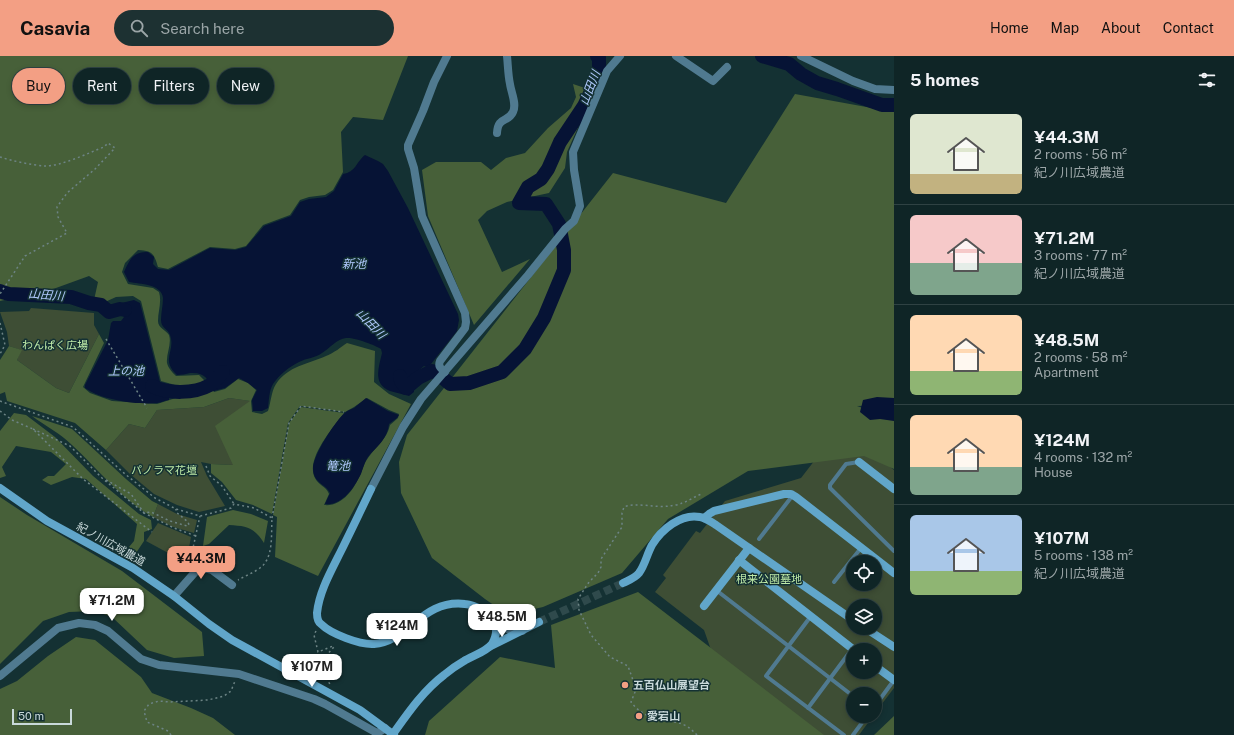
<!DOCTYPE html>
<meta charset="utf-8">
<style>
:root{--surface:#0f2526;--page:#1d3132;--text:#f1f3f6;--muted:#9ba5a7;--line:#2f4243;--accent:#f39f84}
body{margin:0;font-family:"Public Sans","Noto Sans JP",sans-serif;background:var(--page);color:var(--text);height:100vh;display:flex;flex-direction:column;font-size:15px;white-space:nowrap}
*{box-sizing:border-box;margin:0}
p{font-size:13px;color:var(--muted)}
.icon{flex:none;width:22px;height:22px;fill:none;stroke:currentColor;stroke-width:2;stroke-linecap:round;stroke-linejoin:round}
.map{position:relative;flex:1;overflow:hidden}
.drawer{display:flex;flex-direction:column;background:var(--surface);width:340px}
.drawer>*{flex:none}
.banner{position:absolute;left:12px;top:12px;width:380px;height:36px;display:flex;gap:8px}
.fabs{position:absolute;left:846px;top:499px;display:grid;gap:8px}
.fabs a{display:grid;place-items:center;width:36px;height:36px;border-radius:50%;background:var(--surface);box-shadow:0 2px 6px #0003,0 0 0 1px var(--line);font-size:20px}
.scale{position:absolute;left:12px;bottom:10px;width:60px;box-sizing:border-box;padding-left:4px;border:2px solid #c9d9da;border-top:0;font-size:11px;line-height:14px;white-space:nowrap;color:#c9d9da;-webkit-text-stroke:3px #143133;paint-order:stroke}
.price{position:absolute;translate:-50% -34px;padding:0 9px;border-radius:8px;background:#fff;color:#222;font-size:13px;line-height:26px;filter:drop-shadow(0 1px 2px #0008)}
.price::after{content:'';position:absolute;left:50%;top:24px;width:12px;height:9px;margin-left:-6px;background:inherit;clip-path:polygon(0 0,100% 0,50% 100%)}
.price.active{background:var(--accent);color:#111}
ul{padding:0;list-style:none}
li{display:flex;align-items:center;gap:12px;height:100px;padding:0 16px}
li+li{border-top:1px solid var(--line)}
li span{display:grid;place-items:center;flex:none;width:112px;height:80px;border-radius:6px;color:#555}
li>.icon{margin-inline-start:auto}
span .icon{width:48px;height:48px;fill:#fffc;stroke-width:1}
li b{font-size:17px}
h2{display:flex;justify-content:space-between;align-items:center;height:48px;padding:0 16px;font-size:17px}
.pill{padding:0 14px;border-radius:18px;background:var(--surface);box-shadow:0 2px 6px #0003,0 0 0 1px var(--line);font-size:14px;line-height:36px}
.pill.active{background:var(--accent);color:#111}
header{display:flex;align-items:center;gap:24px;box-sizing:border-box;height:56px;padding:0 20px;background:var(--accent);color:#111}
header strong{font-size:19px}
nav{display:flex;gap:22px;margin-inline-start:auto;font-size:14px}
.search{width:280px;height:36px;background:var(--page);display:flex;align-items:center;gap:10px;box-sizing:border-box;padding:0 14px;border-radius:22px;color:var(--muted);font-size:15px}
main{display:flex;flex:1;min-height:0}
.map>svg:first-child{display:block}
</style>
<header>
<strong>Casavia</strong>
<div class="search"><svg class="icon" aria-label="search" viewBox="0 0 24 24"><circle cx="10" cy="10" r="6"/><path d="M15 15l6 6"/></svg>Search here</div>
<nav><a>Home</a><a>Map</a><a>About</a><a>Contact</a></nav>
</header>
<main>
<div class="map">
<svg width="894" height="679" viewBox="0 0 894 679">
<rect width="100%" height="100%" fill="#143133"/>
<g fill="#3e4e35" fill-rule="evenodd">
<path d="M31 252 94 257V269L99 278 69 337 56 332 17 304 21 294 9 290 7 276 0 256 29 255Z"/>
<path d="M229 342 251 345 233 409 211 408 201 406 207 420 225 450 199 456 177 449 154 438 130 418 106 394 129 368 145 372 157 354 204 351Z"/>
<path d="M859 386 894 414V632L875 657V638H853V660H873L859 679H811L716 608 704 574 655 536 666 522 663 519 696 475 700 477 725 445 801 422 825 391ZM853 506H875V528H853ZM853 550H875V572H853ZM853 594H875V616H853Z"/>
<path d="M158 448 177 458 197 464 194 477 173 471 153 461Z"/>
<path d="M158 467 191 481 187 502 183 505 146 485Z"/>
</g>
<g fill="#476039">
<path d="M0 0H408L383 64 353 61 341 76 343 116 333 134 325 139 309 141 300 144 290 159 263 169 246 190 235 193 210 191 168 213 158 211C154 197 152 195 138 194L125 207 122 216 128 228 153 232 159 236C162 246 158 255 158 265 158 272 166 274 169 279 172 288 166 298 167 307 168 312 173 317 176 320L199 319 204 324 206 327 195 331 175 329 161 325 141 245 133 240 116 241 105 246 94 244 98 226 89 220 56 232 0 245Z"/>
<path d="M590 26 597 29 567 96 565 112 549 137 507 146 487 155 478 164 502 216 530 203 474 269 428 160 422 114 436 106H481L491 114 506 102 525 97 548 72 571 52 576 41 573 28 585 32Z"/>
<path d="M795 38 894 56V349L857 350 894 363V413L864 400 748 415 668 463 622 517 543 551 508 559 485 543 432 502 401 437 399 406 407 379 613 117 726 147Z"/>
<path d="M99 278 104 287 83 331 90 337 112 345 157 348 210 331 214 336 225 333 238 323 248 327 256 334 251 345 252 356 262 358 268 355C271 346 271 336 276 328 288 310 308 308 326 300 334 297 341 291 347 287L375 295 374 326 389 338 411 348 318 520 275 501 277 461 273 459 289 367 301 351 344 357C333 372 305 403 315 422 318 429 326 430 329 438L324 449C342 451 354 433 360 419 363 413 364 407 368 402 376 390 387 383 390 369L398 362 399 358 389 354 367 342 354 351 345 356 300 350 288 367 272 458 253 449 236 444 222 426 211 417V408L233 409 215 370 250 345 229 342 204 351 157 354 145 372 129 368 106 394 75 367 7 345 5 336 0 338V304L9 290 22 294 17 304 56 332 69 337Z"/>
<path d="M14 357 26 359 55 381 93 420 139 458 151 464 152 473 144 476V485L136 497 129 491 134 485 137 468 86 423 72 421 51 429 42 424 48 420H54L66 408 51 396 16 390 2 411 6 420 0 422V375Z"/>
<path d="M32 360 72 373 126 423 152 445 158 448 153 461C122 444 98 413 72 389 61 378 44 369 32 360Z"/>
<path d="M0 441 27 459 122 515 202 576 204 600 174 602 147 594 112 561 95 555 69 556 43 565 0 608Z"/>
<path d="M233 454 251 458 268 465 264 487C254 471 246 470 229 469L209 488 203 490 207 461Z"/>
<path d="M638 536 824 679H425L429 665 500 601 555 612 551 569Z"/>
<path d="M76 581 95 584 141 621 152 637 191 652 213 662 235 679H0V633L17 625 48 600Z"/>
<path d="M894 660V679H874Z"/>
</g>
<g fill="#061335">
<path d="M365 99 378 105 383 108 388 115 408 152 458 258 459 264 457 275 431 308 427 311 424 310 407 324V327L414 333V336L409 340C403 338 396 337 390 335 372 328 379 311 382 297L381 293C375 289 354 281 346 282 337 283 330 292 322 297 315 302 307 302 299 306 289 311 280 318 273 328 269 335 269 344 268 352L262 355H253L252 344 257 334 248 327 239 322 225 332 214 335C208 323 205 316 190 317 186 318 182 319 177 319 160 303 176 296 170 279 168 273 161 272 161 264 161 257 163 249 163 242 162 228 140 228 129 226L124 216C130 203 133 196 148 196L154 201 153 208 158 213 169 214 210 192 235 194 246 191 264 170 291 160 300 146 309 143 326 141 334 135 343 118C356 116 356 106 365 99Z"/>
<path d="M134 244 140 247 160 326 169 331V344C165 344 161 347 157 347 138 349 101 344 85 332V329L108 284 111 267 113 265H121L124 261 122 257 109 260 107 257 109 250Z"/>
<path d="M877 341 894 342V365L880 363 870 364 860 356 863 344Z"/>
<path d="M366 342 388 355 399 359 397 362 389 368C387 384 377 390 368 401 364 407 363 413 361 418 354 432 342 450 325 448L330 437C325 427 314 428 313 413 312 401 336 363 346 356 348 354 352 353 354 352 358 349 362 345 366 342Z"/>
</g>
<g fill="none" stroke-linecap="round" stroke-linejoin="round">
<g stroke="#061335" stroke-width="14">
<path d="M762 0 789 8 801 18 817 27 837 33 882 49H894"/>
<path d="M0 235 2 236 9 238 71 241 89 247 101 249 109 256 120 253 125 254"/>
<path d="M400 320 401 325 406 332 418 322 432 315 437 317 450 328 469 327 502 316 525 293 544 262 564 214V194L559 168 546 148 519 147 528 131 541 123 548 113 560 86 584 50 594 29 599 13V2L597 0"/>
<path d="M152 330C168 338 194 338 210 329 215 326 219 320 223 316"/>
</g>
<path stroke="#2f4a4c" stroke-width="8" stroke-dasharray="8 4" stroke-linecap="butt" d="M539 566 623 527"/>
<g stroke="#6d8485" stroke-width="1.5" stroke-dasharray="2 3" stroke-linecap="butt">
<path d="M0 101C13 105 31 109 45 110 62 110 88 97 104 91L108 87 115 92 95 113 67 137 57 151 58 161 67 177 25 200 0 238"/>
<path d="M0 267 5 289 0 298"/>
<path d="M106 283 147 352"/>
<path d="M0 345 73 371 125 418 155 442 176 453 200 460 231 452 234 448 254 452 272 462C271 478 274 502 260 512 253 517 245 520 238 524"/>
<path d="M0 355 12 364 33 373 83 423 152 476"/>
<path d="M33 373 70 390 102 422 144 457 174 472 196 480"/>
<path d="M206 410 210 420 222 430 234 448"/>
<path d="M106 424 131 438 144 457 151 456 170 465 187 470 189 469 188 466 176 456V453"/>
<path d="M272 462 289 367 301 350 344 356"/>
<path d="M200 497 193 492 200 460"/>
<path d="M204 500 211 505"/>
<path d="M316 575 314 579 318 596 333 590 334 591 317 610 330 628"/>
<path d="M171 679 168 675 147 666 144 655 149 648 159 645 169 646 208 644 224 640 231 635 235 625"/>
<path d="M697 679C694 676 691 673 688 671 682 667 675 666 669 665 653 663 641 659 631 646L635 636V630L628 610 610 601 591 579 579 554 578 543 589 526 598 517 601 511V503L622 471V457L624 451C636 446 655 452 670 450 674 449 679 449 682 447 689 445 695 440 702 438"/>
</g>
<g stroke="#507a90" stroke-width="4">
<path d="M859 406 846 408 830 429V432L894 495"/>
<path d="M759 483 793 439"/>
<path d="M834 526 861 492"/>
<path d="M716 534 853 640"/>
<path d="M811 560 766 620 844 679"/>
<path d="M875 650 894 624"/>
<path d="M808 652 852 593"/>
<path d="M853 679 867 660"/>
</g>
<g stroke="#507a90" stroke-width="8">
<path d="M676 0 713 25 727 11"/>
<path d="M801 0 853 25 875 33 894 34"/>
<path d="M497 77C498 60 508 67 513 56 517 48 511 36 510 28 508 19 508 9 507 0"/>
<path d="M445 316C440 312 438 310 440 305L465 272 466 266 465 257 422 160 414 112 408 93V89L423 55 434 26 447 0"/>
<path d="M371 433 403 371 421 343 528 219 565 173 574 165 580 150 574 114 573 96 607 15 620 0"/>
<path d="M174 540 196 515C201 512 206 512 212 514L232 529"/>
<path d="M492 563C500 570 510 577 522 575"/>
<path d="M0 620 58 572 79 567 95 569 108 575 141 603 159 609 239 618 314 643 325 648 377 677 381 675 385 672"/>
</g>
<g stroke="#61a6ca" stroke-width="8">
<path d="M859 406 894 433"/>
<path d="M0 432 47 465 133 512 174 540 209 568 232 584 360 654 394 679"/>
<path d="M371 433C361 454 351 475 341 495 331 515 319 536 317 557 317 561 318 566 321 568 331 578 360 589 374 588 409 585 422 543 465 548 476 549 487 556 493 565 498 572 496 581 492 588 486 596 472 600 464 605 457 609 450 614 444 619 423 635 408 657 393 678"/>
<path d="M704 462 709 458 714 455 784 438H791L796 441 894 517"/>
<path d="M739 504 854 594"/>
<path d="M623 527C629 524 635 522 639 517 645 509 647 498 652 489 661 474 681 457 700 461 706 462 711 466 716 469L853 564"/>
<path d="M704 550 749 492"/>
<path d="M865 572 894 591"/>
<path d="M489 591 539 566"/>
<path d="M875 610 894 624"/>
</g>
</g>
<g fill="#f39f84" stroke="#143133" stroke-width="1.5">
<circle cx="625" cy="629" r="4"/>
<circle cx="639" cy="660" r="4"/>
</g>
<g text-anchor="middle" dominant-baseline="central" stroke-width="3" stroke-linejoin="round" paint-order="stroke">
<g font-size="11" fill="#bee9a7" stroke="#143133">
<text x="55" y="289">わんぱく広場</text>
<text x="164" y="414">パノラマ花壇</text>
<text x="769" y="523">根来公園墓地</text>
</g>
<g font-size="11" fill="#c9d9da" stroke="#143133">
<text transform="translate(111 488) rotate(29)">紀ノ川広域農道</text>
</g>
<g font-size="11" font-weight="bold" fill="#c9d9da" stroke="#143133" text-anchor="start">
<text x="633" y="629">五百仏山展望台</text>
<text x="647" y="660">愛宕山</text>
</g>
<g font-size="12" font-style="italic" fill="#aec7fb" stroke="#143133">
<text transform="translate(590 32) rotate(-69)">山田川</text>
<text x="354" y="208">新池</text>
<text transform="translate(46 239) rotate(5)">山田川</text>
<text transform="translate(371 268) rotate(46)">山田川</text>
<text x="126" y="315">上の池</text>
<text x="338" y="410">篭池</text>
</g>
</g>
</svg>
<div class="fabs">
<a><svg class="icon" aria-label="locate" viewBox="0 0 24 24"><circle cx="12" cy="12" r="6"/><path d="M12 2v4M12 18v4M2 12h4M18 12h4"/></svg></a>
<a><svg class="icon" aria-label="layers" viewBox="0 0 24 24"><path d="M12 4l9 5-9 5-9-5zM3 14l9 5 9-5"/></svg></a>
<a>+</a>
<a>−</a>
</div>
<div class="scale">50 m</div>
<b class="price active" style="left:201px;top:524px">¥44.3M</b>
<b class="price" style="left:112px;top:566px">¥71.2M</b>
<b class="price" style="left:502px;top:582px">¥48.5M</b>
<b class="price" style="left:397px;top:591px">¥124M</b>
<b class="price" style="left:312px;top:632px">¥107M</b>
<div class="banner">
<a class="pill active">Buy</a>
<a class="pill">Rent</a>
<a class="pill">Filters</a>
<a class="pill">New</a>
</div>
</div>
<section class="drawer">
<h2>5 homes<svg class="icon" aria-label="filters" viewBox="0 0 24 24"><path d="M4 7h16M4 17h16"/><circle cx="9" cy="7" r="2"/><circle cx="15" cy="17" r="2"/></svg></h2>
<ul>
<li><span style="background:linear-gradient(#dfe7d0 75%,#c2b280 0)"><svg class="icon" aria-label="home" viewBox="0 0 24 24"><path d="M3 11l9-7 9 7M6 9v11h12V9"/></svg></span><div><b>¥44.3M</b><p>2 rooms · 56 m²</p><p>紀ノ川広域農道</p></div></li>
<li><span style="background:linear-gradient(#f6c9c9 60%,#7fa58c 0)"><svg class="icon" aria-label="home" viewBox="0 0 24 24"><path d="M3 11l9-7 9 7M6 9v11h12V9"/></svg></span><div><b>¥71.2M</b><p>3 rooms · 77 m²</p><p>紀ノ川広域農道</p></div></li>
<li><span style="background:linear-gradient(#ffd9b3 70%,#8fb573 0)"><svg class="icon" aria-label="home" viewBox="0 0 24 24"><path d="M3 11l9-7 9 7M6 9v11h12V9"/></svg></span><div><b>¥48.5M</b><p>2 rooms · 58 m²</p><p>Apartment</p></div></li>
<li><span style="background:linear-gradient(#ffd9b3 65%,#7fa58c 0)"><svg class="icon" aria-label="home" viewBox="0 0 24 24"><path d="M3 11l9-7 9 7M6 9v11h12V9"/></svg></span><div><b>¥124M</b><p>4 rooms · 132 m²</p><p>House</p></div></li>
<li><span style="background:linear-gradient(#a9c7e8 70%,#8fb573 0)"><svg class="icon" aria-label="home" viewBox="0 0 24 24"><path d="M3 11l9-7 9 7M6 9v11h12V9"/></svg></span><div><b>¥107M</b><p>5 rooms · 138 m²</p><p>紀ノ川広域農道</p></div></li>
</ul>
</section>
</main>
